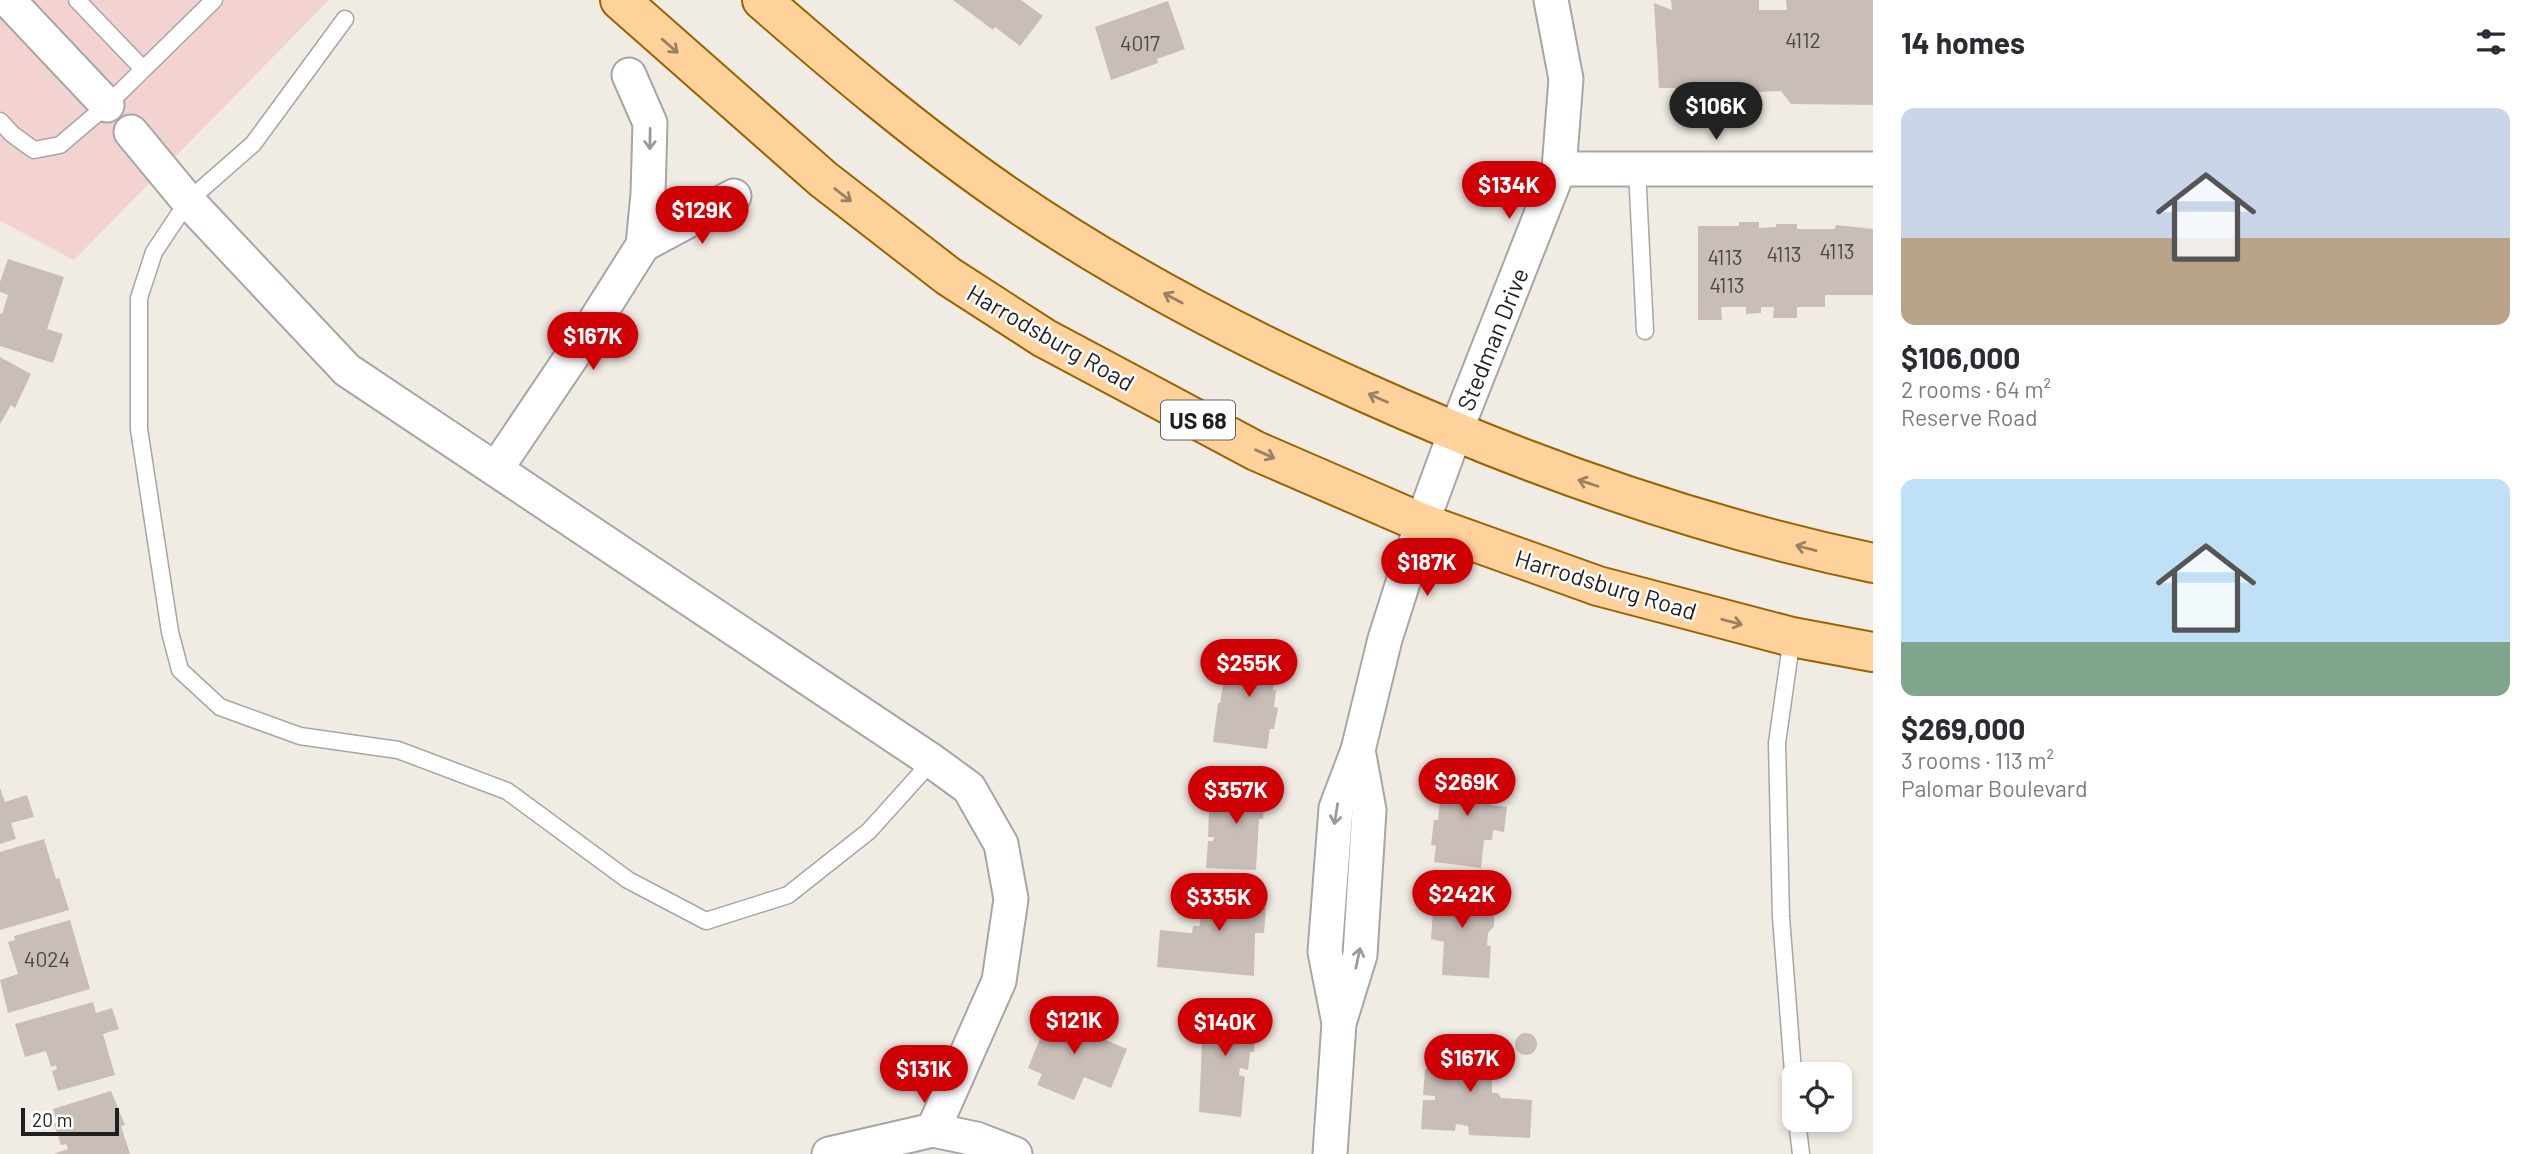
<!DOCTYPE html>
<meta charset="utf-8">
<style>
:root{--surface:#fff;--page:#f7f7f7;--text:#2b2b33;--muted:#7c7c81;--accent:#ce0005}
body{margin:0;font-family:Barlow,sans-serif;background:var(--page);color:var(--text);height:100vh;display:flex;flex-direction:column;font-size:26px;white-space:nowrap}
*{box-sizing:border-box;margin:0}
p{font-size:23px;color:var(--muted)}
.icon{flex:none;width:38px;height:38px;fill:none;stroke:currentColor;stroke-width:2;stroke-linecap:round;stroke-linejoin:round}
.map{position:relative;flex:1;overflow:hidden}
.panel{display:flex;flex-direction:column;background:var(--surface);width:665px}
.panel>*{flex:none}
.fabs{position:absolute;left:1782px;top:1062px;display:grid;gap:14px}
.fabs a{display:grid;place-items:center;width:70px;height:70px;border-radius:14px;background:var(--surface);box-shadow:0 4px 10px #0003;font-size:35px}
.scale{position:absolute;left:21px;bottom:18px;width:98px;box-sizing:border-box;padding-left:7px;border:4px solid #1f1f1f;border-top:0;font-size:19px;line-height:24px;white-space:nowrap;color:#1f1f1f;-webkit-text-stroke:5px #fff;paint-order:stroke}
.price{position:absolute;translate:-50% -60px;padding:0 16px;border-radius:24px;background:var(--accent);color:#fff;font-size:23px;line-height:46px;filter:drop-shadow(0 2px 4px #0008)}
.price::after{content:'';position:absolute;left:50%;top:42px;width:21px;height:16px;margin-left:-10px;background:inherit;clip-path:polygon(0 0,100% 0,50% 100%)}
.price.selected{background:#222;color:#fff}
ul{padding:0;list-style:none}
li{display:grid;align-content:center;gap:14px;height:371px;padding:0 28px}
li span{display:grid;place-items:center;height:217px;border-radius:14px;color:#555}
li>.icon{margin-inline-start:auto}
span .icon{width:126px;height:126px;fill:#fffc;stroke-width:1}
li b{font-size:30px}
h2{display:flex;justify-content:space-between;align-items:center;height:84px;padding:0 28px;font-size:30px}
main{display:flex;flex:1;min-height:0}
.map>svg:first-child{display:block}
</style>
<main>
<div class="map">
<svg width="1873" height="1154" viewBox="0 0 1873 1154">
<rect width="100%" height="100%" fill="#f0ece4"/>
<path fill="#f3d3d2" d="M0 0H329L74 260 0 221Z"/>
<g fill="#c9beb7">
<path d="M953 0H1021L1043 16 1020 46 995 27 993 30Z"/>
<path d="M1671 0H1759V10H1787L1786 0H1873V105L1791 104 1781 91 1759 92 1760 106 1676 111 1675 88H1659L1654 3 1672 10Z"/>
<path d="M1168 1 1185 49 1157 59 1158 63 1111 80 1095 27Z"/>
<path d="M1739 222H1759V228L1776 227V224H1797V229H1835L1836 225 1873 229V295H1825V307H1797V318H1773L1774 307H1761V313L1746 314V307H1721L1722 320H1698V226H1739Z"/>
<path d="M8 259 64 277 47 329 63 334 53 363 0 346V313L2 314 8 295 0 292V282Z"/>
<path d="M0 357 31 374 15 408 11 405 0 424Z"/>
<path d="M1238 643 1279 649 1273 690H1276L1274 707 1278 708 1274 729H1270L1267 749 1213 742 1218 703H1220L1224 680 1232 681Z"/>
<path d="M1452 766 1494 771 1490 805 1507 807 1504 832 1493 830 1492 840H1484L1481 868 1434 862 1436 846 1431 845 1434 820H1438L1440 802 1449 803V798H1446L1448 776 1451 777Z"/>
<path d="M1219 780 1265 782 1263 819H1259L1256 870 1206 868 1208 841H1213L1214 837H1208L1209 811H1217Z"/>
<path d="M0 788 5 802 27 795 34 817 11 823 16 839 0 844Z"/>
<path d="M44 839 56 879 59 878 69 910 0 930V852Z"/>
<path d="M1203 882 1264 887 1262 907H1266L1264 933H1255L1254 976 1157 967 1160 930 1192 933 1193 926H1200Z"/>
<path d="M1435 882 1481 886 1480 905 1489 907 1494 912V926L1488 933 1487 945 1491 946 1489 978 1442 975 1444 942 1431 939Z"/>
<path d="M70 920 90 989 8 1013 0 980 18 974 8 942 15 940 14 936Z"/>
<path d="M93 1002 96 1013 112 1008 119 1029 103 1034 115 1075 58 1091 52 1071 57 1069 56 1065 51 1067 46 1051 25 1057 15 1024Z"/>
<path d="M1204 1004 1254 1007 1252 1024 1256 1026 1254 1052H1250L1248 1070 1240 1068 1239 1075 1245 1077 1241 1117 1199 1112 1202 1042 1198 1041V1032L1203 1033Z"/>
<path d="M1052 1009 1103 1033 1101 1038 1127 1049 1111 1088 1084 1077 1074 1100 1037 1085 1042 1074 1028 1068Z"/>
<circle cx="1526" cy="1044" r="11"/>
<path d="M1442 1037 1490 1040 1487 1073 1492 1078V1093H1498L1501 1098 1532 1100 1530 1138 1469 1135 1468 1126 1456 1124 1455 1131 1421 1129 1423 1100H1435V1096L1423 1095 1425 1069 1429 1068 1430 1049 1442 1050Z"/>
<path d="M111 1091 125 1125 121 1126 130 1154H53L68 1149 66 1144 61 1145 54 1124 57 1123 53 1109Z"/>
</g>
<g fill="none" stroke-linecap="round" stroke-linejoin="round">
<defs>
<g id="lane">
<path d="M77 0 143 69"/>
<path d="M345 19 253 144 188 201 154 252 139 298V429L170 632 180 670 220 707 300 736 398 750 507 791 628 880 706 921 788 895 869 831 932 761"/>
<path d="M0 121 12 134 34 150 60 145 107 105 214 0"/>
<path d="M1637 169 1645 331"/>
<path d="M1792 637 1777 743 1781 917 1794 1085"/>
<path d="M1797 1120 1801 1154"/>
</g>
<g id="street">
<path d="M8 0 107 105"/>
<path d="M131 132 188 201 347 370 932 761 969 788 1001 844 1011 899 999 981 933 1130"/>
<path d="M1559 169H1873"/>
<path d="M643 245 734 196"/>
<path d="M496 469 585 337 643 245 648 194 650 123 629 75"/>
<path d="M1339 1023 1325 952 1336 808 1358 750 1385 639 1422 523 1455 433 1559 169 1566 79 1551 0"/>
<path d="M829 1154 933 1130 976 1139 1015 1154"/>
<path d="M1330 1154 1339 1023 1360 955 1369 810 1358 750"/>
</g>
<g id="primary">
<path d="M620 0 823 179 948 276 1044 338 1256 451 1422 523 1598 586 1792 637 1873 652"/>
<path d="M762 0C840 68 919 135 1004 194 1117 272 1239 336 1364 392 1528 466 1697 526 1873 563"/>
</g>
</defs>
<use href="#lane" stroke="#a6a6a6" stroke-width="19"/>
<use href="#street" stroke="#a6a6a6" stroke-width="37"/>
<use href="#primary" stroke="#9a6300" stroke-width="42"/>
<use href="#lane" stroke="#fff" stroke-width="16"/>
<use href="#street" stroke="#fff" stroke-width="33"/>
<use href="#primary" stroke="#ffd19b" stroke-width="38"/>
</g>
<defs><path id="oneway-shaft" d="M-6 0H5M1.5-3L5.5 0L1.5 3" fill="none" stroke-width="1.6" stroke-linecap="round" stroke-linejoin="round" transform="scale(1.75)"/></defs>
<g stroke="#9a8163">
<use href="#oneway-shaft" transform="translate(670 46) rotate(41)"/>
<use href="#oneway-shaft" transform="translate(843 195) rotate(38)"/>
<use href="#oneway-shaft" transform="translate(1173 298) rotate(-152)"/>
<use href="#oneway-shaft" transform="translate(1378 398) rotate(-156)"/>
<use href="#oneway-shaft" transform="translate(1265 454) rotate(24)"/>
<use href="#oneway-shaft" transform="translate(1588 483) rotate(-162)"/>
<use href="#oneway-shaft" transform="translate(1806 548) rotate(-165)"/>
<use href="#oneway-shaft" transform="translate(1732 622) rotate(15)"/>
</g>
<g stroke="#9a9a9a">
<use href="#oneway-shaft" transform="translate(650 139) rotate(91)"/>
<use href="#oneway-shaft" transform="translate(1336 814) rotate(99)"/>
<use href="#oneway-shaft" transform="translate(1358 958) rotate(-78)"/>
</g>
<g text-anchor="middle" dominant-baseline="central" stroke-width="5" stroke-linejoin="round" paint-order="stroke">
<g font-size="21" fill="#4a4745">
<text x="1803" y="39">4112</text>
<text x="1140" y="42">4017</text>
<text x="1837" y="250">4113</text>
<text x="1784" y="253">4113</text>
<text x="1725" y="256">4113</text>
<text x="1727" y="284">4113</text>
<text x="47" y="958">4024</text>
</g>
<rect fill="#fff" stroke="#626262" stroke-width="2" x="1161" y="400.5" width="74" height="39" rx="5"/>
<g font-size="23" font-weight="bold" fill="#1f1f1f">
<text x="1198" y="420">US 68</text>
</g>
<g font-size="24" fill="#1f1f1f" stroke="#fff">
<text transform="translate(1051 337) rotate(30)">Harrodsburg Road</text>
<text transform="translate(1492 339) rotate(-68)">Stedman Drive</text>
<text transform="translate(1606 584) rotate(17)">Harrodsburg Road</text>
</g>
</g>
</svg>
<div class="fabs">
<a><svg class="icon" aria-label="locate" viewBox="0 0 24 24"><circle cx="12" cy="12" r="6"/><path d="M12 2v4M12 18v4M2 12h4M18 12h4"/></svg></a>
</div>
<div class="scale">20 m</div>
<b class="price selected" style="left:1716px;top:142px">$106K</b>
<b class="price" style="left:1509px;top:221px">$134K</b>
<b class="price" style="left:702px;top:246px">$129K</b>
<b class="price" style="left:593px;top:372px">$167K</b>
<b class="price" style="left:1427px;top:598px">$187K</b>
<b class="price" style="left:1249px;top:699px">$255K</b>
<b class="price" style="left:1467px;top:818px">$269K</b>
<b class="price" style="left:1236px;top:826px">$357K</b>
<b class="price" style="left:1462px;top:930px">$242K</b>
<b class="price" style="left:1219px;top:933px">$335K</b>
<b class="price" style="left:1074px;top:1056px">$121K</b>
<b class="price" style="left:1225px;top:1058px">$140K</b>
<b class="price" style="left:1470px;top:1094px">$167K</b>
<b class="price" style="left:924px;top:1105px">$131K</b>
</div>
<section class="panel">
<h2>14 homes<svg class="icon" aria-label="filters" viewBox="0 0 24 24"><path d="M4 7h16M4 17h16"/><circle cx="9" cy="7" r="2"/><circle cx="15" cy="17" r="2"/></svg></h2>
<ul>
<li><span style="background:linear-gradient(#c9d6e8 60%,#b9a48a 0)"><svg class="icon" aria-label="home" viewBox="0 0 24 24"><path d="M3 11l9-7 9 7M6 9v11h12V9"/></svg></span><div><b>$106,000</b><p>2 rooms · 64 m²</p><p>Reserve Road</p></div></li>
<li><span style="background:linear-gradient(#bfe0f5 75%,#7fa58c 0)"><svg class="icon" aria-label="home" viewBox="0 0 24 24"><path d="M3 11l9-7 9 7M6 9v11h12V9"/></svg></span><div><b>$269,000</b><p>3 rooms · 113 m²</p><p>Palomar Boulevard</p></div></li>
</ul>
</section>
</main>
